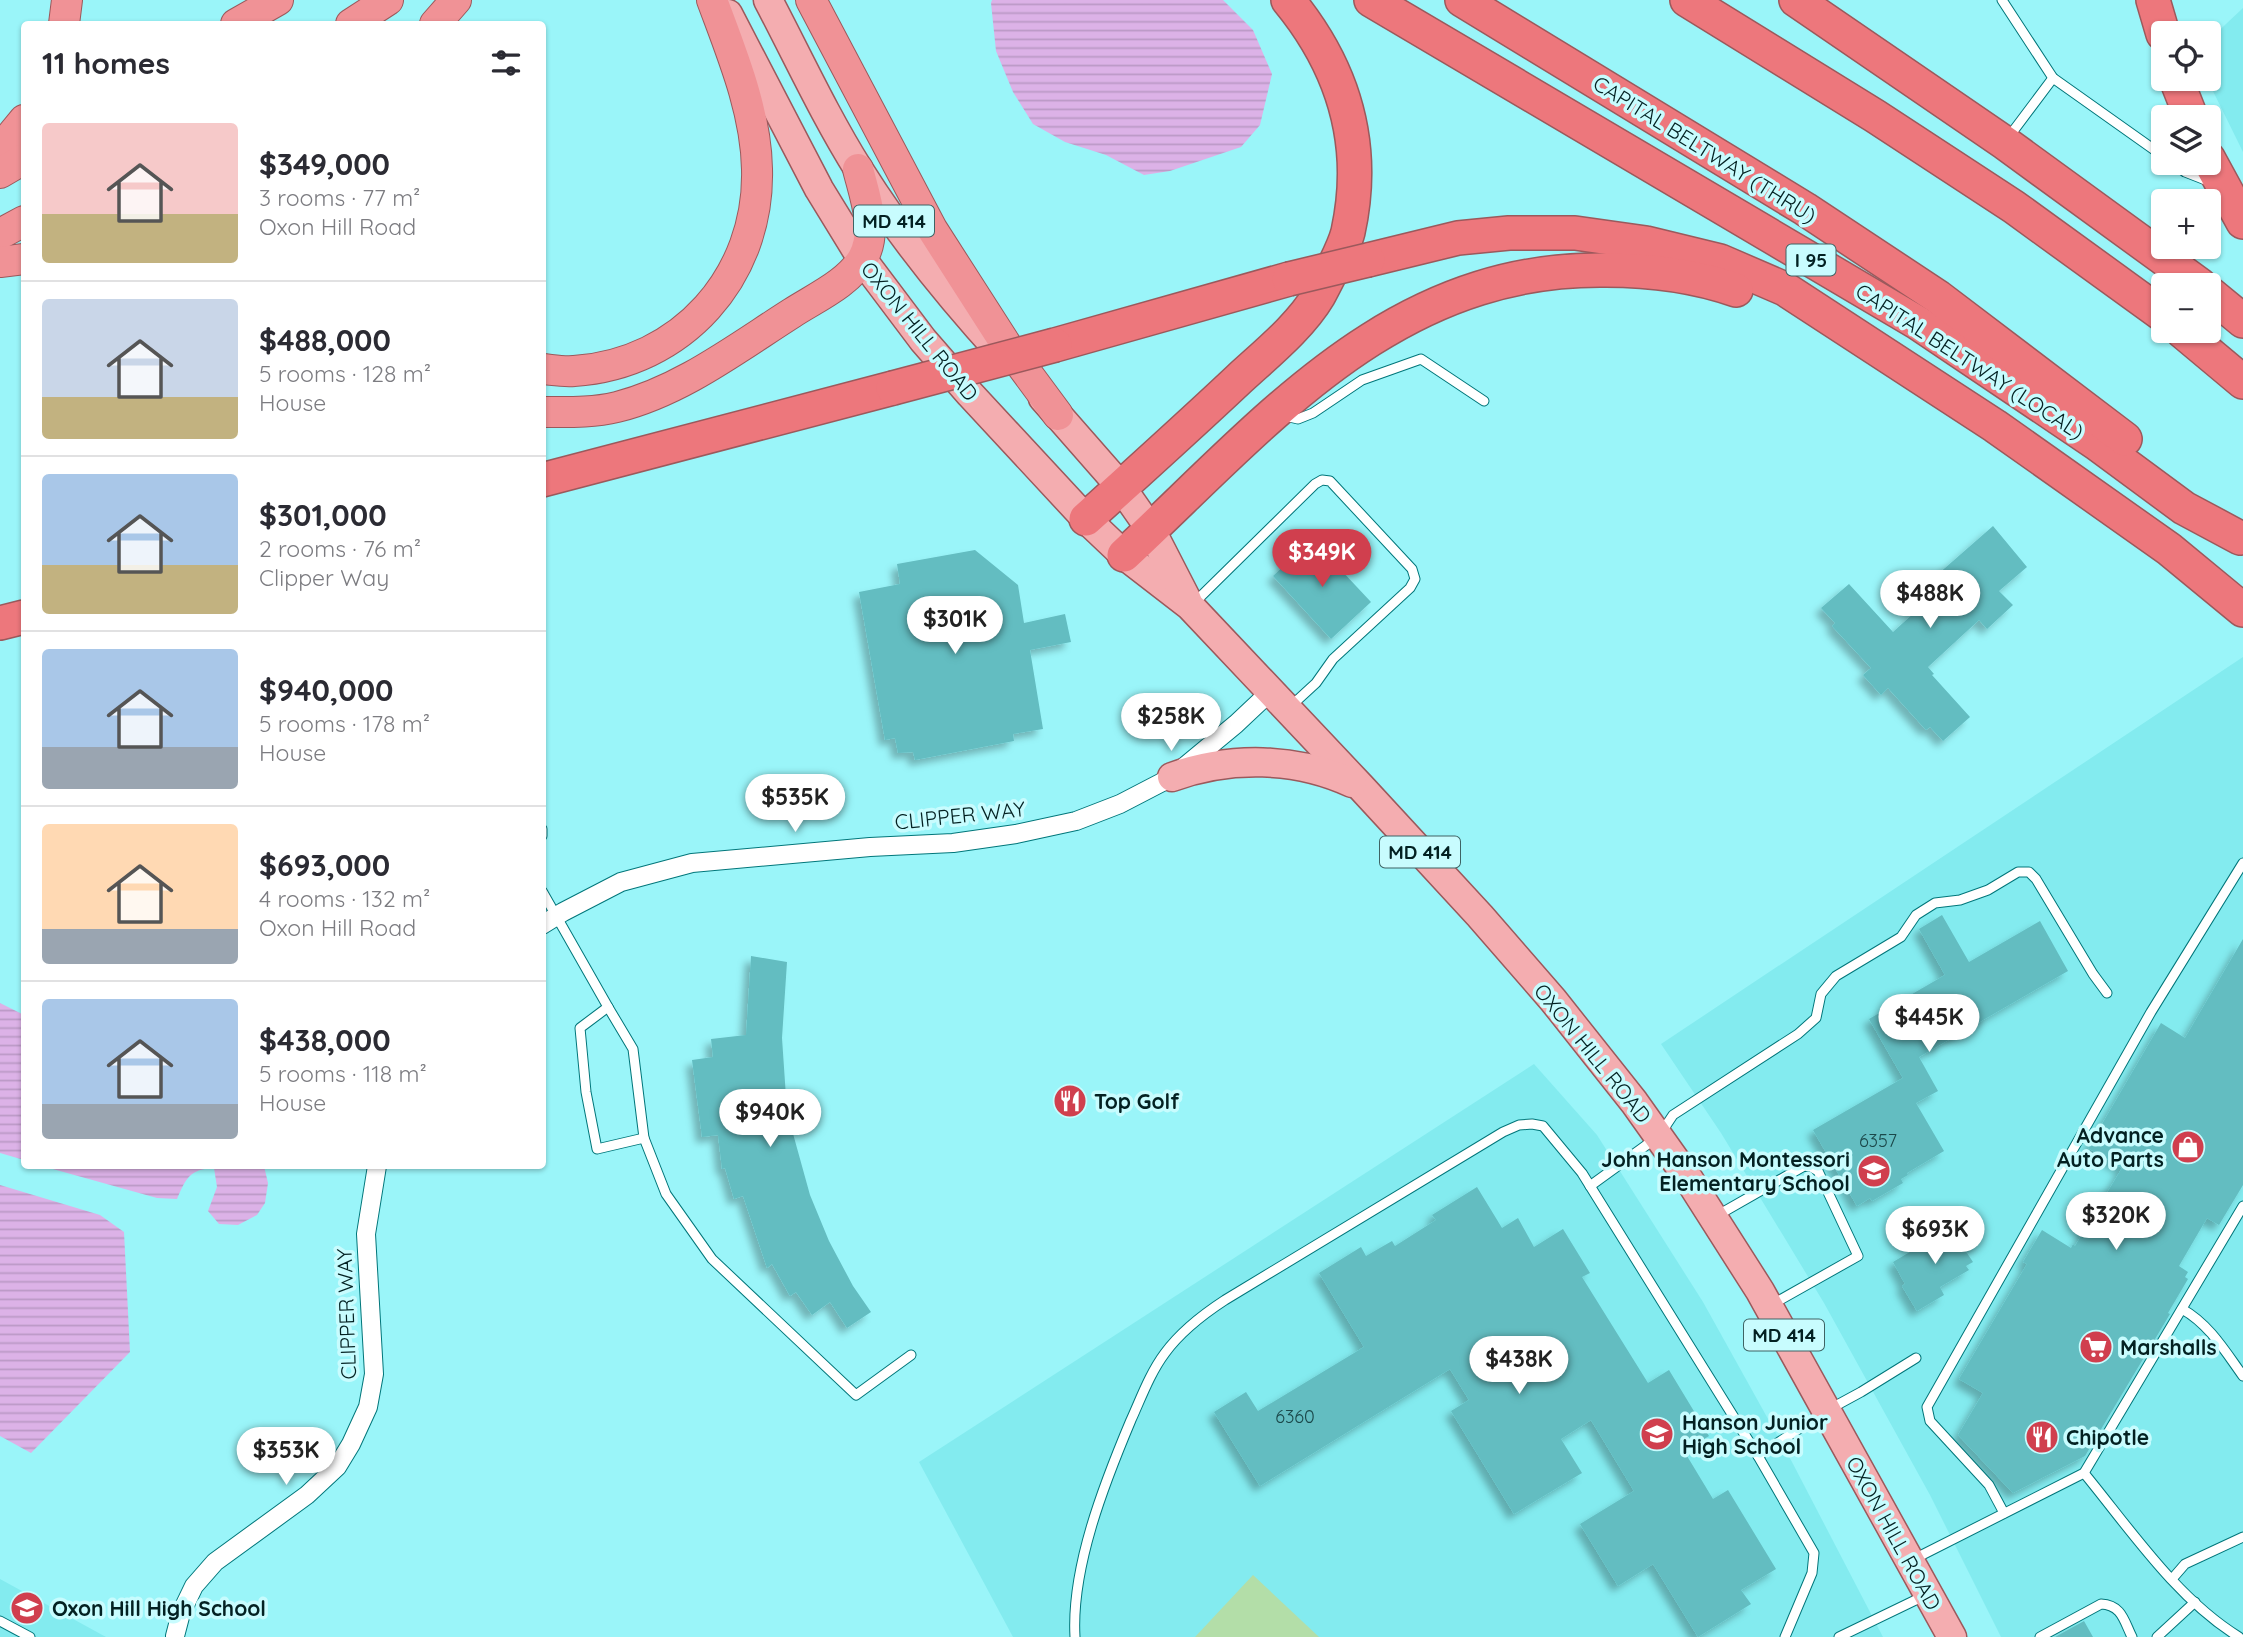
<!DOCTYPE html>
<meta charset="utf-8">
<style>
:root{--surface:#fff;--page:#f7f7f7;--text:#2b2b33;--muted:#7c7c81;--line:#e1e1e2;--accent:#d03f4e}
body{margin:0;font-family:Quicksand,sans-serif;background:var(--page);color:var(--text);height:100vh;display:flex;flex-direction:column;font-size:26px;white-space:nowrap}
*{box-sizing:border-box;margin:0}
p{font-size:23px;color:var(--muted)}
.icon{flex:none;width:38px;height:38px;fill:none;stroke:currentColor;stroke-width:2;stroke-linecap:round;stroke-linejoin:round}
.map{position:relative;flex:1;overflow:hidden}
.details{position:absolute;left:21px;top:21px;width:525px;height:1148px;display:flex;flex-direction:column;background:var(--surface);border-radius:7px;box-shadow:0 2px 5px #0004}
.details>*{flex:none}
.controls{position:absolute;left:2151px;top:21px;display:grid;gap:14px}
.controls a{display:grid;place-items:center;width:70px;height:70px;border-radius:7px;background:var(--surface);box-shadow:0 2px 5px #0004;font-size:35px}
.price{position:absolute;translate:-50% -60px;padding:0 16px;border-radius:24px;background:#fff;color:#222;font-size:23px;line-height:46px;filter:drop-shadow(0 2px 4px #0008)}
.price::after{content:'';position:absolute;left:50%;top:42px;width:21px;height:16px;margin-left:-10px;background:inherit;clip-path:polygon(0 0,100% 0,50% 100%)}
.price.on{background:var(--accent);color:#fff}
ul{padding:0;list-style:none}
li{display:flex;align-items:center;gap:21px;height:175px;padding:0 21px}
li+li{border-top:2px solid var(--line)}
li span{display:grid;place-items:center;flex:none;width:196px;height:140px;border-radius:7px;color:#555}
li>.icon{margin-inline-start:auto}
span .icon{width:84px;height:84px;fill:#fffc;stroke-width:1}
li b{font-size:30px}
h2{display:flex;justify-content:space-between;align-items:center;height:84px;padding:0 21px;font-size:30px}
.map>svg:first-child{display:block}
</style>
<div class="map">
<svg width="2243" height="1637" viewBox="0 0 2243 1637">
<defs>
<pattern id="water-rules" width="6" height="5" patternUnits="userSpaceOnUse" patternTransform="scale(1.75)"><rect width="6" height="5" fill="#dcb2e7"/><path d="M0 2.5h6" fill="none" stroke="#bb99c6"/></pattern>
<filter id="shadow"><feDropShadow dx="-6" dy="6" stdDeviation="3.5" flood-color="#0004"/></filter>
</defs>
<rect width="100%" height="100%" fill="#9af5f9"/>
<g fill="#83ebef">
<path d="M2243 8V152L2207 79H2208L2209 40Z"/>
<path d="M2243 657V1637H2001L1930 1495 1824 1303 1721 1133 1661 1044Z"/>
<path d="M1534 1064 1597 1135 1703 1302 1792 1462 1883 1637H1013L919 1462Z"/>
<path d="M0 1579 106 1637H0Z"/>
</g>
<path fill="#b3dea8" d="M1253 1575 1319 1637H1195Z"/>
<g fill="url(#water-rules)">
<path d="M992 0H1223L1253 30 1272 74 1260 125 1241 147 1170 171 1144 175 1106 155 1065 142 1033 124 1013 92 996 51 991 3Z"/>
<path d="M0 1003 24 1015V1160L0 1153Z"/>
<path d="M42 1166H264L268 1183 265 1203 257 1215 238 1225 219 1224 208 1211 217 1187 214 1168C190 1169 186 1178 177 1199L157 1198Z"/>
<path d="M0 1185 100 1215 124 1232 130 1352 31 1453 0 1436Z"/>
</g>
<g fill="#63bdc1" filter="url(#shadow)">
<path d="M1993 526 2027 567 1999 591 2013 605 1987 629 1979 620 1928 667 1934 674 1932 675 1970 717 1943 741 1930 727 1926 730 1888 688 1881 695 1863 675 1871 668 1832 626 1835 623 1821 608 1849 584 1893 632 1946 584 1937 575Z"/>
<path d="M1312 539 1371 602 1331 639 1273 576Z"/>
<path d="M975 550 1018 585 1024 623 1065 614 1071 642 1030 650 1043 729 1013 734 1014 741 915 760 913 752 898 753 895 738 885 740 859 592 900 584 897 564Z"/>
<path d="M1942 915 1969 962 2040 921 2068 971 1919 1057 1938 1091 1916 1103 1944 1151 1907 1173 1908 1175 1901 1179 1903 1183 1872 1201 1870 1198 1857 1206 1813 1130 1903 1078 1869 1019 1945 975 1919 929Z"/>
<path d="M2243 939V1185L2219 1225 2207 1218 2179 1266 2188 1272 2185 1277 2188 1279 2168 1313 2170 1314 2085 1456 2013 1493 1958 1435 1983 1393 1959 1379 2027 1264 2023 1262 2042 1230 2071 1248 2073 1244 2075 1246 2122 1168 2088 1148 2161 1023 2185 1038Z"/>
<path d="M751 956 787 962 782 1038 786 1097 792 1130 810 1195 829 1241 853 1286 871 1312 847 1328 830 1302 812 1315 796 1292 790 1296 772 1264 767 1268 743 1196 734 1199 725 1168 722 1169 718 1135 702 1137 692 1060 713 1057 711 1039 746 1035Z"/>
<path d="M1477 1187 1502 1228 1518 1218 1534 1247 1563 1229 1590 1273 1582 1277 1648 1383 1669 1370 1709 1436 1684 1451 1713 1499 1728 1490 1776 1569 1741 1590 1751 1604 1698 1637 1653 1564 1618 1586 1580 1524 1634 1491 1591 1420 1561 1439 1582 1473 1514 1514 1451 1411 1469 1400 1450 1369 1260 1486 1214 1412 1246 1392 1258 1411 1364 1347 1319 1273 1361 1247 1366 1256 1392 1241 1395 1246 1436 1220 1432 1215Z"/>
<path d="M1968 1226 1978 1243 1965 1250 1973 1262 1966 1266 1969 1270 1940 1287 1944 1295 1917 1311 1902 1286 1905 1284 1893 1262 1952 1227 1956 1233Z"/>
<path d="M2084 1621 2093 1637H2055Z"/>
</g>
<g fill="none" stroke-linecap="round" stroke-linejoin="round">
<defs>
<g id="service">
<path d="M2002 0 2053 78 2163 156"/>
<path d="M2008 138 2053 78"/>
<path d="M2173 163 2185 172 2208 181"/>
<path d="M1285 416 1298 419 1313 413 1362 380 1421 359 1484 401"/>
<path d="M1193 604 1315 484 1322 480 1330 481 1412 569 1415 579 1410 588 1333 659 1316 683 1291 706"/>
<path d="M542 829V836"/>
<path d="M542 891 608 1007 580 1028 586 1092 597 1149 644 1138 666 1194 712 1259 856 1395 911 1355"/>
<path d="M608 1007 633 1049 644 1138"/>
<path d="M1590 1186 1659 1136 1673 1115 1798 1034 1816 1018 1821 994 1836 976 1901 937 1916 915 1935 903 1960 900 1988 890 2018 872H2029L2036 879 2093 974 2107 993"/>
<path d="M1718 1215 1804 1166 1811 1167 1818 1171 1858 1256 1771 1305"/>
<path d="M2182 1309C2209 1324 2225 1351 2243 1376"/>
<path d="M1758 1456 1826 1411 1861 1392 1916 1358"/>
<path d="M2084 1473C2130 1529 2177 1599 2239 1637"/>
<path d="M2004 1513 1989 1485 1930 1421 1927 1407 2151 1012 2243 863"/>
<path d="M1914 1559 2084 1473 2243 1206"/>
<path d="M2172 1579 2185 1564 2243 1537"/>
<path d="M0 1621 30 1637"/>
<path d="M1075 1637C1071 1568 1104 1484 1131 1420 1141 1398 1150 1373 1165 1353 1181 1331 1202 1315 1225 1300L1503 1132 1519 1125 1532 1124 1543 1126 1582 1173 1758 1456 1814 1553 1812 1573 1785 1637"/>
<path d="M1839 1637 1926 1595"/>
<path d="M2040 1637 2101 1604C2122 1605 2124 1621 2132 1637"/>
<path d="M2157 1637 2195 1602"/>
</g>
<g id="minor">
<path d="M542 925 563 912 621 882 692 863 870 847 953 843 1016 834 1076 821 1120 804 1172 777 1236 724 1270 692"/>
<path d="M175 1636 181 1613 194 1586 215 1562 307 1495 337 1467 351 1444 368 1407 374 1374 366 1234 377 1166"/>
</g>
<g id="primary">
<path d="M768 0C798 57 825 116 859 170 901 237 950 297 1003 355"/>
<path d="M728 14 819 189 862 259 923 340 970 394 1086 519 1124 555 1190 606 1361 787 1480 916 1553 1000 1634 1102 1688 1178 1760 1291 1952 1637"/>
<path d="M1043 398 1121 487 1151 530 1187 600"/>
<path d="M1172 777C1230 756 1296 757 1352 783"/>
</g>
<g id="trunk">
<path d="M811 0 932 229 1007 346 1058 415"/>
<path d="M64 24 67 0"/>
<path d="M236 24 278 0"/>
<path d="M351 24 388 0"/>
<path d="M435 24 456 0"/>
<path d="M0 149 24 120"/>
<path d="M0 173 24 159"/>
<path d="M0 234 24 221"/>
<path d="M0 262 24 259"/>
<path d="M542 369C553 370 564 372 574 371 682 364 760 276 757 169 756 111 732 54 712 0"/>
<path d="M542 412C568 412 592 413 617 407 681 391 737 348 792 313 815 298 849 283 863 258 878 230 865 197 858 169"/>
</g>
<g id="motorway">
<path d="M1371 0 1918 323 2096 443 2184 508 2240 538"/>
<path d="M1462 0 1805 209 1938 297 2125 439"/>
<path d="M1687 0 1875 116 2014 207 2163 315"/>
<path d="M1796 0 2005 143 2200 285"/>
<path d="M2153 0 2163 34"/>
<path d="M2176 79 2191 117"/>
<path d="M2208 158 2243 222"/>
<path d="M1368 260 1458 238 1509 233H1575L1646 243 1720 261 1785 289 1995 426 2169 549 2243 610"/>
<path d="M2208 292 2243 321"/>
<path d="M2182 331 2243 382"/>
<path d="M1055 345 1289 279"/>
<path d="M542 480 893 388"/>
<path d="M1086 519C1137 473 1188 427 1239 379 1266 354 1300 327 1319 295 1327 280 1344 248 1348 232 1367 145 1344 68 1288 0"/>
<path d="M1124 555C1267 422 1392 267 1606 270 1650 270 1693 275 1736 290"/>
<path d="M0 623 24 617"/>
</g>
</defs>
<use href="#service" stroke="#00767a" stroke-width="11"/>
<use href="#minor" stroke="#00767a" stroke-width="20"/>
<use href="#primary" stroke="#9b595c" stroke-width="31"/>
<use href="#trunk" stroke="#9b595c" stroke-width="32"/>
<use href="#motorway" stroke="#9b595c" stroke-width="36"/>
<use href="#service" stroke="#fff" stroke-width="9"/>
<use href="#minor" stroke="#fff" stroke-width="18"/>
<use href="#primary" stroke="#f4adb0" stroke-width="28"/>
<use href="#trunk" stroke="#f09296" stroke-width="30"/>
<use href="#motorway" stroke="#ed777c" stroke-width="33"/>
<defs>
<g id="motorway-bridge">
<path d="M1289 279 1368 260"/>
<path d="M893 388 1055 345"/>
</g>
</defs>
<use href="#motorway-bridge" stroke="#9b595c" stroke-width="36" stroke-linecap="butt"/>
<use href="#motorway-bridge" stroke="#ed777c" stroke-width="33"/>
</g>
<defs>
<symbol id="restaurant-disc" viewBox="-11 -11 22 22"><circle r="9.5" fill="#d03f4e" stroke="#c8fcfe"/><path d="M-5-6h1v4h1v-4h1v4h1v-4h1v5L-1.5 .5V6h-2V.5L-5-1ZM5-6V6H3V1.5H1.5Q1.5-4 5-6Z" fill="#fff"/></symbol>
<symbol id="shop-disc" viewBox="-11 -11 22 22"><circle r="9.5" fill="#d03f4e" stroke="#c8fcfe"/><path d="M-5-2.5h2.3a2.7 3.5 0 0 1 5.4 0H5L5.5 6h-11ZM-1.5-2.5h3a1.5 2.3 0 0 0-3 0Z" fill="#fff"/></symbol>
<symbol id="school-disc" viewBox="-11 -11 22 22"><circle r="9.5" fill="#d03f4e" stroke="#c8fcfe"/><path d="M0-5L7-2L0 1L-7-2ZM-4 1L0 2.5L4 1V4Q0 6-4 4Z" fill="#fff"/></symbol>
<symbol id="supermarket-disc" viewBox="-11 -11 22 22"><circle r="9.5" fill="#d03f4e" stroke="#c8fcfe"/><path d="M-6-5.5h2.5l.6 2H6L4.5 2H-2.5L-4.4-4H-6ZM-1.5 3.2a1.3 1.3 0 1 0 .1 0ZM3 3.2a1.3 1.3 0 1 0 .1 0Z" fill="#fff"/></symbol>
</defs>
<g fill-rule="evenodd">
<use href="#restaurant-disc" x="1051" y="1082" width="38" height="38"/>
<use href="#shop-disc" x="2169" y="1128" width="38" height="38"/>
<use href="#school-disc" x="1855" y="1152" width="38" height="38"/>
<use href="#supermarket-disc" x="2077" y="1328" width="38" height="38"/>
<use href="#school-disc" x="1638" y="1415" width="38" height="38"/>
<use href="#restaurant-disc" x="2023" y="1418" width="38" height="38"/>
<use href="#school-disc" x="8" y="1589" width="38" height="38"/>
</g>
<g text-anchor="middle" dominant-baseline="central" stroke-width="7" stroke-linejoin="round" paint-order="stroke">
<g font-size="18" fill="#1b484a">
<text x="1878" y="1140">6357</text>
<text x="1295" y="1416">6360</text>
</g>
<g fill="#c8fcfe" stroke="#3e6364" stroke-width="2">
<rect x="854" y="205.5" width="80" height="31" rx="5"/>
<rect x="1786.5" y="244.5" width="49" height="31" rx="5"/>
<rect x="1380" y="836.5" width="80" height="31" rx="5"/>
<rect x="1744" y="1319.5" width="80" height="31" rx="5"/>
</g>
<g font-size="19" font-weight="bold" fill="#032122">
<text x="894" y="221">MD 414</text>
<text x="1811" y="260">I 95</text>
<text x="1420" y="852">MD 414</text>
<text x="1784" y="1335">MD 414</text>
</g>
<g font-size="21" fill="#032122" stroke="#c8fcfe">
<text transform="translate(1705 149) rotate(32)">CAPITAL BELTWAY (THRU)</text>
<text transform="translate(920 331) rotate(51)">OXON HILL ROAD</text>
<text transform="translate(1970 361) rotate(33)">CAPITAL BELTWAY (LOCAL)</text>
<text transform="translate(960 815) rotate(-6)">CLIPPER WAY</text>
<text transform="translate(1593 1053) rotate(51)">OXON HILL ROAD</text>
<text transform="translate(346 1314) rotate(-92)">CLIPPER WAY</text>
<text transform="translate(1894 1533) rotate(61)">OXON HILL ROAD</text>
</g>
<g font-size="21" font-weight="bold" fill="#032122" stroke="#c8fcfe" text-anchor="start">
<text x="1094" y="1101">Top Golf</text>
<text x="2164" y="1135" text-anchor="end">Advance<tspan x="2164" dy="24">Auto Parts</tspan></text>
<text x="1850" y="1159" text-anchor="end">John Hanson Montessori<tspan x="1850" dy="24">Elementary School</tspan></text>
<text x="2120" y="1347">Marshalls</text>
<text x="1682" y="1422">Hanson Junior<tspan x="1682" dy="24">High School</tspan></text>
<text x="2066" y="1437">Chipotle</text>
<text x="52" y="1608">Oxon Hill High School</text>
</g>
</g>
</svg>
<div class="controls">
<a><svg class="icon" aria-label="locate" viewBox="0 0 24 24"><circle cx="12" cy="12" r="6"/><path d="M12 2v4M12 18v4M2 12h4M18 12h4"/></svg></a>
<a><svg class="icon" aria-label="layers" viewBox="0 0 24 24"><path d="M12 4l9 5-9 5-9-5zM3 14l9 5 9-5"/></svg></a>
<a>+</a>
<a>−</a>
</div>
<b class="price on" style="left:1322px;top:589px">$349K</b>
<b class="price" style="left:1930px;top:630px">$488K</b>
<b class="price" style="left:955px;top:656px">$301K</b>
<b class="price" style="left:1171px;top:753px">$258K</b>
<b class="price" style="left:795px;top:834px">$535K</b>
<b class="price" style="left:1929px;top:1054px">$445K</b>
<b class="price" style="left:770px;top:1149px">$940K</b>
<b class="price" style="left:2116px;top:1252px">$320K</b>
<b class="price" style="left:1935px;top:1266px">$693K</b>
<b class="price" style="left:1519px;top:1396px">$438K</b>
<b class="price" style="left:286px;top:1487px">$353K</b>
<section class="details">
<h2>11 homes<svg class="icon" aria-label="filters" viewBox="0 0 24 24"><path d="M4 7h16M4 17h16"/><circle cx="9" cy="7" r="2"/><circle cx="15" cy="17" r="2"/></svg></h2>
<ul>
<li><span style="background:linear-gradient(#f6c9c9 65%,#c2b280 0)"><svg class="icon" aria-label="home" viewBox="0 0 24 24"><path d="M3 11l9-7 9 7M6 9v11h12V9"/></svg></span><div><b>$349,000</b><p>3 rooms · 77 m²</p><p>Oxon Hill Road</p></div></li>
<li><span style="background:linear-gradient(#c9d6e8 70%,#c2b280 0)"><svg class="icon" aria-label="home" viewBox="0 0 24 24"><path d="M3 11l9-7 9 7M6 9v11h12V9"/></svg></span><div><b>$488,000</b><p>5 rooms · 128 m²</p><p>House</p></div></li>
<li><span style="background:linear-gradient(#a9c7e8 65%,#c2b280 0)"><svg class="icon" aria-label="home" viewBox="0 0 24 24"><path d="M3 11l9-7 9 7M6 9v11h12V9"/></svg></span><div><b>$301,000</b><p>2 rooms · 76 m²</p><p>Clipper Way</p></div></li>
<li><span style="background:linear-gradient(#a9c7e8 70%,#9aa5b1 0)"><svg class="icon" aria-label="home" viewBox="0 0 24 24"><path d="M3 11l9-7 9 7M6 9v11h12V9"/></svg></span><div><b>$940,000</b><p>5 rooms · 178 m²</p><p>House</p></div></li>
<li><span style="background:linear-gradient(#ffd9b3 75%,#9aa5b1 0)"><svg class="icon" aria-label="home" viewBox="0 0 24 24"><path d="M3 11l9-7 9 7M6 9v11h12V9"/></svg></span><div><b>$693,000</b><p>4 rooms · 132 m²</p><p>Oxon Hill Road</p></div></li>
<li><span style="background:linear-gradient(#a9c7e8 75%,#9aa5b1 0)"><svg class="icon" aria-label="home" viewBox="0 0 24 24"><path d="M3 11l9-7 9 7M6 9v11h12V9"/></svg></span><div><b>$438,000</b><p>5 rooms · 118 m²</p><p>House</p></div></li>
</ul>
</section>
</div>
